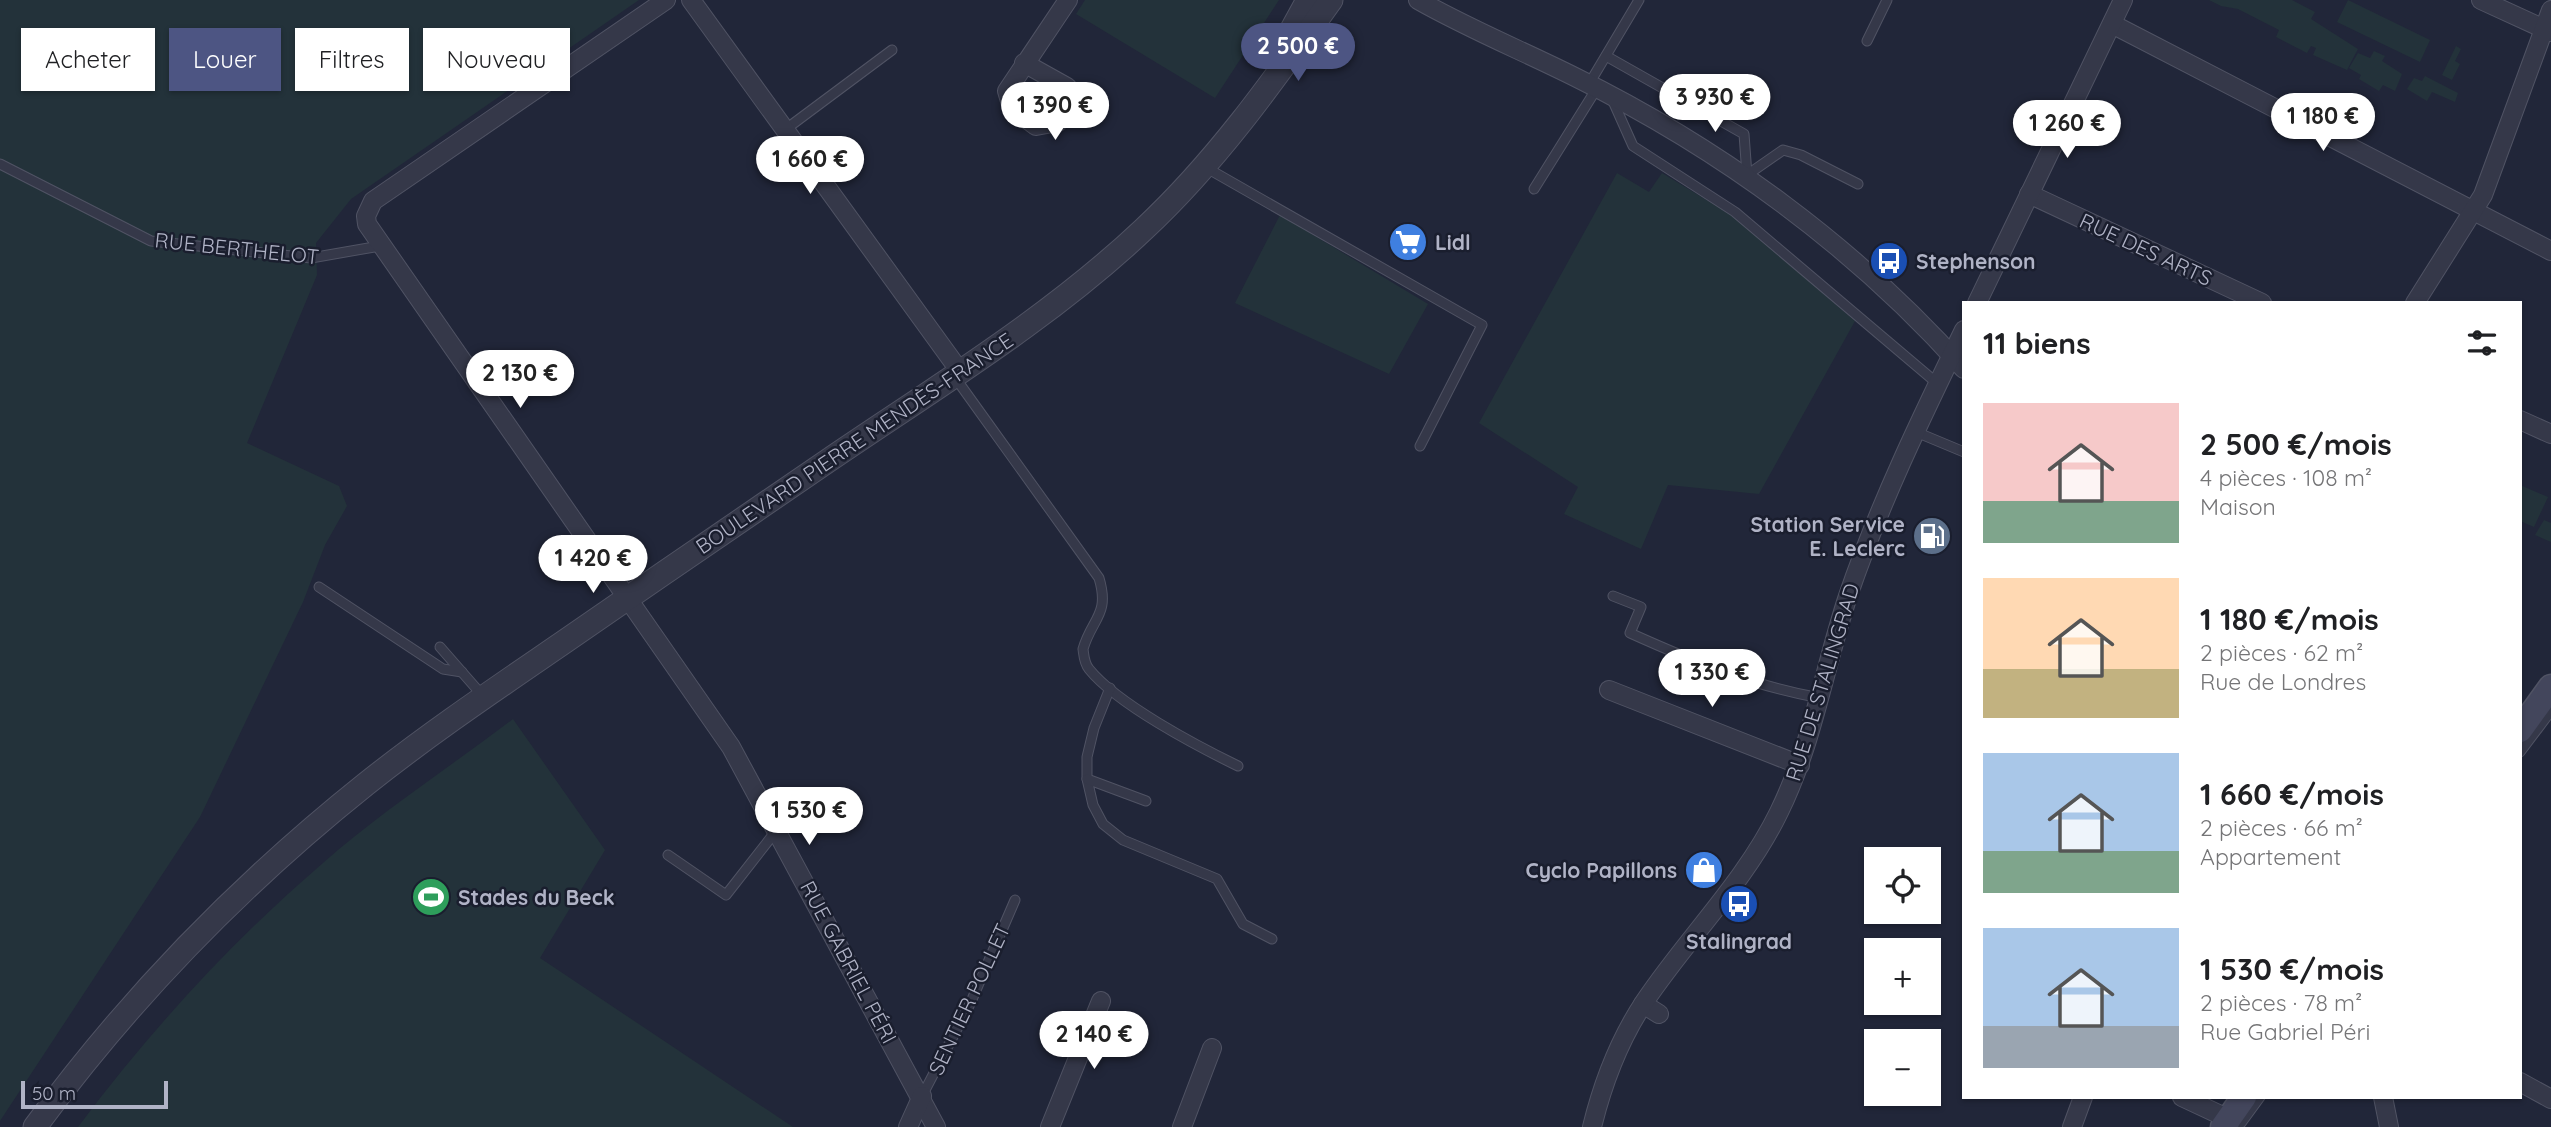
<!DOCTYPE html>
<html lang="fr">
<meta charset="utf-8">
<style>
:root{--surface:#fff;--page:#f2f2f2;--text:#202124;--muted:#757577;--accent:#4d5583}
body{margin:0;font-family:Quicksand,sans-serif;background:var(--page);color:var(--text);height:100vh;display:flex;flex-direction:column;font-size:26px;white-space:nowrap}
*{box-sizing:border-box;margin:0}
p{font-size:23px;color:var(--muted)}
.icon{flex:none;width:38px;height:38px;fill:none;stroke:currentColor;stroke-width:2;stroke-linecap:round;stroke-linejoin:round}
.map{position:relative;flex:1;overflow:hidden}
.details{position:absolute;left:1962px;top:301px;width:560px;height:798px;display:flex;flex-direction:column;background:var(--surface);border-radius:0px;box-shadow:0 2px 5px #0004}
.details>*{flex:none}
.guide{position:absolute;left:21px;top:28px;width:665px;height:63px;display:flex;gap:14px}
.buttons{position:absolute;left:1864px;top:847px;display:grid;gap:14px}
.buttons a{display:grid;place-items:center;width:77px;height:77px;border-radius:0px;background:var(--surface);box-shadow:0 2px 5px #0004;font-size:35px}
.scale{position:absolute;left:21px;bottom:18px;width:147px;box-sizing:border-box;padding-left:7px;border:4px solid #b0b3c6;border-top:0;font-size:19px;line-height:24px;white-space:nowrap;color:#b0b3c6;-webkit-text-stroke:5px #1a1e2e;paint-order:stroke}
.price{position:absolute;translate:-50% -60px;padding:0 16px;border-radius:24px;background:#fff;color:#222;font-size:23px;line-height:46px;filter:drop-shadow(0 2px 4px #0008)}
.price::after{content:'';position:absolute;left:50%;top:42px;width:21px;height:16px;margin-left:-10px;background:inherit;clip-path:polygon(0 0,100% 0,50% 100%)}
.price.selected{background:var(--accent);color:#fff}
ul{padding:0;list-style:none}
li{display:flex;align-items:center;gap:21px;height:175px;padding:0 21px}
li span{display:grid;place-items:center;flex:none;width:196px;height:140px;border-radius:0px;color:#555}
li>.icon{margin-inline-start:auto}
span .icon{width:84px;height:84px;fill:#fffc;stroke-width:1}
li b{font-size:30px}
h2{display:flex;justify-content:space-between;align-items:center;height:84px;padding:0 21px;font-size:30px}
.tag{padding:0 24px;border-radius:0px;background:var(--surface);box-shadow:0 2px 5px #0004;font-size:24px;line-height:63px}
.tag.selected{background:var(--accent);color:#fff}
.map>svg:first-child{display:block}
</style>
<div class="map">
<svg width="2551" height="1127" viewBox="0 0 2551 1127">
<rect width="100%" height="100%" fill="#212639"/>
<g fill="#23323a">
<path d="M0 0H639L351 199 316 243 317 275 247 443 339 486 347 506 325 545 303 602 200 817 0 1121Z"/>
<path d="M1085 0H1279L1215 98 1076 14Z"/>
<path d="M2209 0H2292L2315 12 2311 19 2358 49 2347 70 2313 55 2316 48 2311 46 2307 53 2276 37 2279 30 2238 9 2221 6Z"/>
<path d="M2348 0 2430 40 2420 62 2337 22Z"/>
<path d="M2456 46 2461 49 2455 61 2460 64 2452 80 2442 75Z"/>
<path d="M2374 51 2385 56 2382 61 2402 74 2395 91 2383 85 2379 91 2359 79 2361 75 2349 68 2358 53 2370 58Z"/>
<path d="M2425 76 2458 93 2455 102 2432 92 2427 101 2407 89 2414 78 2422 81Z"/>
<path d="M1617 173 1649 192 1662 173 1733 216 1855 321 1759 494 1668 485 1641 549 1564 514 1578 487 1479 423Z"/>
<path d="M1280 215 1428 304 1389 374 1235 303Z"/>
<path d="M2520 485 2548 497 2534 527 2520 521Z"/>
<path d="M2544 520 2551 523V542L2535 535Z"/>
<path d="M513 719 605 850 540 958 793 1127H78C150 1031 231 942 323 863 382 811 450 767 513 719Z"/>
</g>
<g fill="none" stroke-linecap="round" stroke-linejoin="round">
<defs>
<g id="service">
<path d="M1867 41 1887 0"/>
<path d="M1606 56 1744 134 1747 175"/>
<path d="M1589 84 1639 0"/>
<path d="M1612 99 1633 146 1735 212 1938 384"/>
<path d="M786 129 892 50"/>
<path d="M0 164 151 241 311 258 380 246"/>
<path d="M1205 167 1482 325 1420 446"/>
<path d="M1747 175 1783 150 1801 155 1858 184"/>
<path d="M1534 189 1597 88"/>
<path d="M954 376 1099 578C1110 615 1092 618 1083 649 1084 656 1084 663 1089 669 1117 704 1197 746 1238 766"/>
<path d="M1916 432 1964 452"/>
<path d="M319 587 443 669 462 672"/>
<path d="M1613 596 1641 607 1630 633C1692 661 1753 686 1820 698"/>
<path d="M440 647 482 695"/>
<path d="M1110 688 1094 728 1087 757V779L1093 805 1103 824 1123 840 1217 879 1243 924 1272 939"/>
<path d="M2520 752 2551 711"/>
<path d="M1087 779 1146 801"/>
<path d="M668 855 726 895 776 831"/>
<path d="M922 1096 970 1004 1015 900"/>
<path d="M2241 1123 2260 1097"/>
</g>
<g id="minor">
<path d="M666 0 373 201 366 216 367 224 731 747 936 1127"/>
<path d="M691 0 959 370"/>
<path d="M1418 0C1469 29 1523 51 1575 77 1721 149 1855 247 1964 369"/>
<path d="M2481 0 2551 32"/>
<path d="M2112 24 2551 251"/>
<path d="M1024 63 1067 87 1071 100 1058 122 1036 126 1012 108 1007 91 1068 0"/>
<path d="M2029 194 2262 303"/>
<path d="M1977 303 2123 0"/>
<path d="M2415 303 2483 195 2551 10"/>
<path d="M2520 420 2551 434"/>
<path d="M1609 690 1800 765"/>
<path d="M1643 1004 1659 1014"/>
<path d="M2520 1082 2551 1099"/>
<path d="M2182 1097 2229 1119"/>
<path d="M2383 1097 2389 1127"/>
<path d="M908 1127 922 1096"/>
<path d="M1050 1127 1101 1001"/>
<path d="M1182 1127 1212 1048"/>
<path d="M1592 1127C1603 1082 1619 1040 1645 1001 1688 937 1745 882 1779 812 1813 743 1824 668 1848 596 1879 505 1922 416 1964 330"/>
<path d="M2072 1127 2083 1097"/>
</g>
<g id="tertiary">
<path d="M1285 42 1308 0"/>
<path d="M35 1127C129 999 242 883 366 784 430 733 497 688 564 642 652 581 741 520 829 460 936 387 1050 318 1144 229 1216 162 1274 80 1331 0"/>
</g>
<g id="secondary">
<path d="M2520 730 2551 687"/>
<path d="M2223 1127 2244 1097"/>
</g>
</defs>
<use href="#service" stroke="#505364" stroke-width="11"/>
<use href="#minor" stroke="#505364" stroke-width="20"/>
<use href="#tertiary" stroke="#505364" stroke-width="25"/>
<use href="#secondary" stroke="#505364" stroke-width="27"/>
<use href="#service" stroke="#353849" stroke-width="9"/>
<use href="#minor" stroke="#353849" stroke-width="18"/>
<use href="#tertiary" stroke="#353849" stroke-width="23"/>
<use href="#secondary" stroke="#43465c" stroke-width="24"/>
</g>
<defs>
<symbol id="supermarket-disc" viewBox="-11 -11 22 22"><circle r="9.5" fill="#3f7fe0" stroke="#1a1e2e"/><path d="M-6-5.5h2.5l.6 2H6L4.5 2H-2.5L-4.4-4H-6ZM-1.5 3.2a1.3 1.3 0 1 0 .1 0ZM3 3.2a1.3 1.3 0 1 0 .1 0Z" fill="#fff"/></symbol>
<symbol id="bus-disc" viewBox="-11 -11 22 22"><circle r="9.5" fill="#1a4fb4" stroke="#1a1e2e"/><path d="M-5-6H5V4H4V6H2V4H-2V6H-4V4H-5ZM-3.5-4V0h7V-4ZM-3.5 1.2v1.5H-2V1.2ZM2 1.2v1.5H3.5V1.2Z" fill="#fff"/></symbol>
<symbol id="fuel-disc" viewBox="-11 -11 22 22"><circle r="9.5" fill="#5c6f8a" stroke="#1a1e2e"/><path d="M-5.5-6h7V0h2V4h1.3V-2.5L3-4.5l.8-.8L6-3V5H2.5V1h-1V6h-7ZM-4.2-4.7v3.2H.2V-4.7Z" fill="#fff"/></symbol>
<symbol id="shop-disc" viewBox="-11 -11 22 22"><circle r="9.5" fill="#3f7fe0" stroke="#1a1e2e"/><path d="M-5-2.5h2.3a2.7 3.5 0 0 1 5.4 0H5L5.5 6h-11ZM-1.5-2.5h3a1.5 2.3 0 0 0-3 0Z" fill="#fff"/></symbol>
<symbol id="stadium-disc" viewBox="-11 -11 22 22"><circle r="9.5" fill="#2e9e5b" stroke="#1a1e2e"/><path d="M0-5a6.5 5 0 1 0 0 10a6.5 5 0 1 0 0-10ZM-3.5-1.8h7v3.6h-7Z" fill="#fff"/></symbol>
</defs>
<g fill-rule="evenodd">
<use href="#supermarket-disc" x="1386" y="220" width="44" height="44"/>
<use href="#bus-disc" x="1867" y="239" width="44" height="44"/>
<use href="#fuel-disc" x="1910" y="514" width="44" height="44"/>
<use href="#shop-disc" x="1682" y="848" width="44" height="44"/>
<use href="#stadium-disc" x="409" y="875" width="44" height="44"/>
<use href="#bus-disc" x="1717" y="882" width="44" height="44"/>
</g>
<g text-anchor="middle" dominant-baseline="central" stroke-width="5" stroke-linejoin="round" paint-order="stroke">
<g font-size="21" font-weight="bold" fill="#b0b3c6" stroke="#1a1e2e" text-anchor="start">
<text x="1435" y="242">Lidl</text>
<text x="1916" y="261">Stephenson</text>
<text x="1905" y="524" text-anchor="end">Station Service<tspan x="1905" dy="24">E. Leclerc</tspan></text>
<text x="1677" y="870" text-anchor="end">Cyclo Papillons</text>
<text x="458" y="897">Stades du Beck</text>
<text x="1739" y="941" text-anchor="middle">Stalingrad</text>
</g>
<g font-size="21" fill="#b0b3c6" stroke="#1a1e2e">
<text transform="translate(237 248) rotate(6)">RUE BERTHELOT</text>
<text transform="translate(2146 249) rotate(25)">RUE DES ARTS</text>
<text transform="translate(854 443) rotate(-34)">BOULEVARD PIERRE MENDÈS-FRANCE</text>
<text transform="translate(1822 682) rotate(-73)">RUE DE STALINGRAD</text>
<text transform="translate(849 962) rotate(62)">RUE GABRIEL PÉRI</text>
<text transform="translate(969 999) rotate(-65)">SENTIER POLLET</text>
</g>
</g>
</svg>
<div class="buttons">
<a><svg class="icon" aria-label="locate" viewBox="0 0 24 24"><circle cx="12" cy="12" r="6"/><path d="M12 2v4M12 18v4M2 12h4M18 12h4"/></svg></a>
<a>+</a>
<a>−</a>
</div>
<div class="scale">50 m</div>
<b class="price selected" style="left:1298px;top:83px">2 500 €</b>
<b class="price" style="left:1715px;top:134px">3 930 €</b>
<b class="price" style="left:1055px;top:142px">1 390 €</b>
<b class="price" style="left:2323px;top:153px">1 180 €</b>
<b class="price" style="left:2067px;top:160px">1 260 €</b>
<b class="price" style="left:810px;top:196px">1 660 €</b>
<b class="price" style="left:520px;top:410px">2 130 €</b>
<b class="price" style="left:593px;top:595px">1 420 €</b>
<b class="price" style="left:1712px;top:709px">1 330 €</b>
<b class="price" style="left:809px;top:847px">1 530 €</b>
<b class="price" style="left:1094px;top:1071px">2 140 €</b>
<div class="guide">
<a class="tag">Acheter</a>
<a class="tag selected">Louer</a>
<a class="tag">Filtres</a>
<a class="tag">Nouveau</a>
</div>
<section class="details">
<h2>11 biens<svg class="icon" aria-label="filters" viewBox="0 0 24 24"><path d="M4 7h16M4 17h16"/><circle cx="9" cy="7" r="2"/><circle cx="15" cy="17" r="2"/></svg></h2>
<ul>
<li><span style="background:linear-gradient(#f6c9c9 70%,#7fa58c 0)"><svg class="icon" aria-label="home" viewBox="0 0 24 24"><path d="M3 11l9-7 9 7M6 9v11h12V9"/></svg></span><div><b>2 500 €/mois</b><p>4 pièces · 108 m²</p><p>Maison</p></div></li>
<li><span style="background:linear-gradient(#ffd9b3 65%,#c2b280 0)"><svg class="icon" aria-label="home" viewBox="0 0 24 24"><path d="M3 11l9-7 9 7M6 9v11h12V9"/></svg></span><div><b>1 180 €/mois</b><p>2 pièces · 62 m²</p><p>Rue de Londres</p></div></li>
<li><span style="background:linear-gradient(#a9c7e8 70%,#7fa58c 0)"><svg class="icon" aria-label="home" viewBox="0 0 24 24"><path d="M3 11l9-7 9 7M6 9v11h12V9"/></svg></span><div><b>1 660 €/mois</b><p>2 pièces · 66 m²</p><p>Appartement</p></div></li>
<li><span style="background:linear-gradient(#a9c7e8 70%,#9aa5b1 0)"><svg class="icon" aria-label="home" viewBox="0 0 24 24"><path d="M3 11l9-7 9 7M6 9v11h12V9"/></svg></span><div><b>1 530 €/mois</b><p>2 pièces · 78 m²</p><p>Rue Gabriel Péri</p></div></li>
</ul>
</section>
</div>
